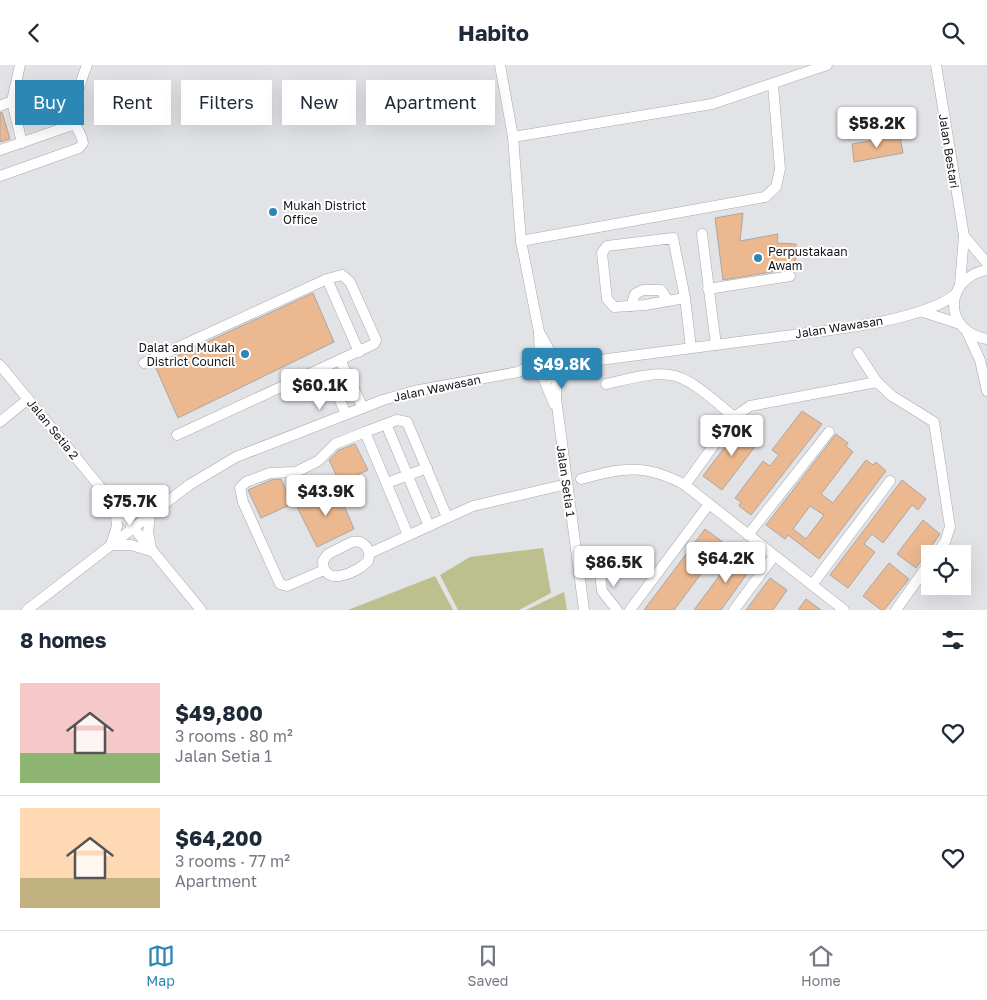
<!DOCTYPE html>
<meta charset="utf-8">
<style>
:root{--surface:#fff;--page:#f6f6f7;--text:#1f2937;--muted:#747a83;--line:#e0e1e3;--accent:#2d87b5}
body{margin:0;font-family:"Golos Text",sans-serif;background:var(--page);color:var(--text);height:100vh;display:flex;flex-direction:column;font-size:19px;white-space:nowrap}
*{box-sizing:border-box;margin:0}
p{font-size:16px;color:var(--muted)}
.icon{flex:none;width:28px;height:28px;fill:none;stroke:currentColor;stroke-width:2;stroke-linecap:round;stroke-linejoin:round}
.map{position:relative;height:545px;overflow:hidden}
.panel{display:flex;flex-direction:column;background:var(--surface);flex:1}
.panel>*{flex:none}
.guide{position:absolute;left:15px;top:15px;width:500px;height:45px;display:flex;gap:10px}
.fabs{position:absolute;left:921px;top:480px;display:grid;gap:10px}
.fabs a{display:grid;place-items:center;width:50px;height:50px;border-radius:0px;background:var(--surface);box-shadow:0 5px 20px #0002;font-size:25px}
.price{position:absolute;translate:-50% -42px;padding:0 11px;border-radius:5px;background:#fff;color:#222;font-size:16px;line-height:32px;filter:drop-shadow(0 1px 2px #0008)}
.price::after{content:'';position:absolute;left:50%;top:30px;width:15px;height:11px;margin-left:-8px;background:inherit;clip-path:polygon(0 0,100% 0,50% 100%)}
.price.active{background:var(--accent);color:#fff}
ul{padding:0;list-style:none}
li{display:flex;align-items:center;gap:15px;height:125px;padding:0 20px}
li+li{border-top:1px solid var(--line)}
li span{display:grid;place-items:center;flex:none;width:140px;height:100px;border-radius:0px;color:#555}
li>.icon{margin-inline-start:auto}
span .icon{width:60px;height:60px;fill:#fffc;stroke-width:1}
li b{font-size:21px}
h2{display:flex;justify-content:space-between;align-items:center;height:60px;padding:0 20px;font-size:21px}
.pill{padding:0 18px;border-radius:0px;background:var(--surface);box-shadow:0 5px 20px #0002;font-size:18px;line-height:45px}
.pill.active{background:var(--accent);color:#fff}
header{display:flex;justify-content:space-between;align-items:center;height:65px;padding:0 20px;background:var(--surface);font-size:22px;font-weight:700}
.tabs{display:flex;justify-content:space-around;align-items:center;height:70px;border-top:1px solid var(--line);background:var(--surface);font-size:14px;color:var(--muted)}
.tabs a{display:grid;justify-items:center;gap:2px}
.tabs .active{color:var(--accent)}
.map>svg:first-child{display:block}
</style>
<header><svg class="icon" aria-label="back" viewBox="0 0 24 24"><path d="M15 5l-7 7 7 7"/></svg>Habito<svg class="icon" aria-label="search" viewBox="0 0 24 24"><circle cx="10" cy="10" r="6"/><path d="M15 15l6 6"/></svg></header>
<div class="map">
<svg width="987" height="545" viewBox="0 0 987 545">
<rect width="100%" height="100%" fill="#e2e3e6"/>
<g fill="#bcc08d">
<path d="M543 483 551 528 519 545H458L440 510 470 492Z"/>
<path d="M435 511 453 545H348Z"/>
<path d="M564 527 567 545H526Z"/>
</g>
<g fill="#ebb88f" stroke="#aaa7a5" fill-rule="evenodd">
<path d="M2 47 10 74 0 77V48Z"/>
<path d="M900 71 903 88 854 97 852 79Z"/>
<path d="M743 148 740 176 778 169 777 178 796 179 795 207 789 204 723 215 715 153Z"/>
<path d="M313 228 334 277 178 353 155 301Z"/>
<path d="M802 346 822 359 751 450 739 441 741 437 735 433 763 396 770 401 779 390 772 385Z"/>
<path d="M743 358 758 368 755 371 760 375 722 425 703 411Z"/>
<path d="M836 369 848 378 846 381 853 387 821 429 833 438 866 395 873 400 876 397 886 406 819 494 788 470 785 474 766 460ZM810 441 824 450 806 474 793 464Z"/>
<path d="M355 379 368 405 340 418 329 395 339 385Z"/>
<path d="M281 414 292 439 261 453 248 425 271 415Z"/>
<path d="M902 415 926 434 918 445 912 440 883 478 872 469 864 479 875 487 848 523 830 510Z"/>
<path d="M336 421 354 464 317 482 296 440Z"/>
<path d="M923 455 940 469 916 503 897 489Z"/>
<path d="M705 464 724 478 689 525 674 545H644Z"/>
<path d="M737 487 754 499 721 545H694Z"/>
<path d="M889 498 909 514 884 545H881L863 531Z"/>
<path d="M770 513 787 525 773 545H746Z"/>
<path d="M806 534 821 545H798Z"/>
</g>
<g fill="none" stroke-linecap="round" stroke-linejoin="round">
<defs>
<g id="minor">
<path d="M500 0 513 72 521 176 539 267 540 296"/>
<path d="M936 0 964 171 960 220"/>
<path d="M12 36 22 78"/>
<path d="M0 41 12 36 20 0"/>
<path d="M513 72 712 39 827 0"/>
<path d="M0 85 75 59"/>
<path d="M0 111 79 83 83 78C82 69 78 67 75 59 70 46 82 13 87 0"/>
<path d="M702 169 716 280"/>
<path d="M964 171 987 198"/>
<path d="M521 176 765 132 776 122 780 104 773 20"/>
<path d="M987 205C943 213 943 267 987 274"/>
<path d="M327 214 359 287"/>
<path d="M708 224 790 211"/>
<path d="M685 233 645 240 614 242 607 234 602 188 607 181 673 173 685 233 691 283"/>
<path d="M631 241 635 229 643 225H661L668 236"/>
<path d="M923 247 960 259"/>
<path d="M539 267 553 292 577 298C638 290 700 282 761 274 811 267 918 259 956 229"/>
<path d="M967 267 980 295 987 326"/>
<path d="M858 288 877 317 892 331 934 357 950 462 945 477 936 489"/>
<circle cx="548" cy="302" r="11"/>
<path d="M340 295 363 343"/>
<path d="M144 298 327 214 342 210 350 217 376 275 374 279 177 370"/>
<path d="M577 298 557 308 556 333 584 545"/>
<path d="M0 300 201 545"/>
<path d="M325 302 346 349"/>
<path d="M539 311 543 312 554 339"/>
<path d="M606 319C625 315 650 307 670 310 691 312 718 339 734 352"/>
<path d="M0 357 28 334"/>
<path d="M386 359 429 461"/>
<path d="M581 414C623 403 645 398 685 420L844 545"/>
<path d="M387 418 427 403"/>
<path d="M685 420 734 352 750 341 877 317"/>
<path d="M150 450 148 467 151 483"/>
<path d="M408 470 365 367 397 355 407 357 447 452"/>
<path d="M748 470 829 367"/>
<path d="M112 477 117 461 115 443"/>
<path d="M352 477C364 474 372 485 368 496 357 508 323 523 323 496L328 489Z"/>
<path d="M111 480H131L151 486"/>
<path d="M370 488 473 441 567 419"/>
<path d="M324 505 287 521 280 519 243 437 240 423 246 417 270 408 296 407 318 396 335 379 365 367"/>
<path d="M600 509 602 526 617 545"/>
<path d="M812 520 890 416"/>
<path d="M27 545 189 420 236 392 383 335 414 326 518 307 539 297"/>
<path d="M630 545 709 439"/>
<path d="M734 545 774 491"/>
<path d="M896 545 930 497"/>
</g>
</defs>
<use href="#minor" stroke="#a7a9ab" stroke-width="11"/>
<use href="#minor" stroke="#fff" stroke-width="10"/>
</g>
<g fill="#2d87b5" stroke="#fff" stroke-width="2">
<circle cx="273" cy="147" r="5"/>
<circle cx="758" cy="193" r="5"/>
<circle cx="245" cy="289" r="5"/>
</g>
<g text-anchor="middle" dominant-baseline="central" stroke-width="4" stroke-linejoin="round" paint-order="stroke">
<g font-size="12" fill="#161617" stroke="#fff">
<text transform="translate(949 86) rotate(81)">Jalan Bestari</text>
<text transform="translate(839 262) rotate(-9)">Jalan Wawasan</text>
<text transform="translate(437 323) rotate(-12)">Jalan Wawasan</text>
<text transform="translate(53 364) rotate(51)">Jalan Setia 2</text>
<text transform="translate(566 416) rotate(82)">Jalan Setia 1</text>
</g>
<g font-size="12" fill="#161617" stroke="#fff" text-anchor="start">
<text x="283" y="140">Mukah District<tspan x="283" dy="14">Office</tspan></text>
<text x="768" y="186">Perpustakaan<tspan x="768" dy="14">Awam</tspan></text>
<text x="235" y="282" text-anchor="end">Dalat and Mukah<tspan x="235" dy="14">District Council</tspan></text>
</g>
</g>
</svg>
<div class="fabs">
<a><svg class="icon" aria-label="locate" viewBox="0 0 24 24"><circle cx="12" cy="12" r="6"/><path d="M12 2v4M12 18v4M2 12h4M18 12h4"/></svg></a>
</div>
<b class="price" style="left:877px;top:84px">$58.2K</b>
<b class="price active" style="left:562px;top:325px">$49.8K</b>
<b class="price" style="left:320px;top:346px">$60.1K</b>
<b class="price" style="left:732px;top:392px">$70K</b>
<b class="price" style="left:326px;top:452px">$43.9K</b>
<b class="price" style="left:130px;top:462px">$75.7K</b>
<b class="price" style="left:726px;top:519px">$64.2K</b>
<b class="price" style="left:614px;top:523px">$86.5K</b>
<div class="guide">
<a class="pill active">Buy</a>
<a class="pill">Rent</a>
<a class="pill">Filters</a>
<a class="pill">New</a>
<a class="pill">Apartment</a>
</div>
</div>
<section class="panel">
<h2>8 homes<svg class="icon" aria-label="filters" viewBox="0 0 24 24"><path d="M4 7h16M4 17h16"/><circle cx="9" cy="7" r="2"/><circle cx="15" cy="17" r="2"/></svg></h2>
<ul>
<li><span style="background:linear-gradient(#f6c9c9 70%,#8fb573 0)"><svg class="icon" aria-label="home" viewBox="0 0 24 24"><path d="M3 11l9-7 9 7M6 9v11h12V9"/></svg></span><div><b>$49,800</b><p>3 rooms · 80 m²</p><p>Jalan Setia 1</p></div><svg class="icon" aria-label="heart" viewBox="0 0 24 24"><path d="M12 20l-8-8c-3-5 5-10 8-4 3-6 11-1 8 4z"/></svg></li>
<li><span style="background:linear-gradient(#ffd9b3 70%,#c2b280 0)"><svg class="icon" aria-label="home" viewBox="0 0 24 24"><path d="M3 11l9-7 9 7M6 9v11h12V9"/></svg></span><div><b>$64,200</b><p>3 rooms · 77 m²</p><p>Apartment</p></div><svg class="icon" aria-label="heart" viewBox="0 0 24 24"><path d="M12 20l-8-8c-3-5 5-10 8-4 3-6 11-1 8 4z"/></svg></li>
</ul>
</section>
<nav class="tabs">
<a class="active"><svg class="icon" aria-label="map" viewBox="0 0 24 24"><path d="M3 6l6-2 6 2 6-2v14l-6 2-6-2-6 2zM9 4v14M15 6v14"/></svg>Map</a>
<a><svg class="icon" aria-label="saved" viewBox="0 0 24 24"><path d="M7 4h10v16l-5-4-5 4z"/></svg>Saved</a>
<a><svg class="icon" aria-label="home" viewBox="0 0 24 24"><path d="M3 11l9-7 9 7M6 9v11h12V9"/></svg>Home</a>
</nav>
